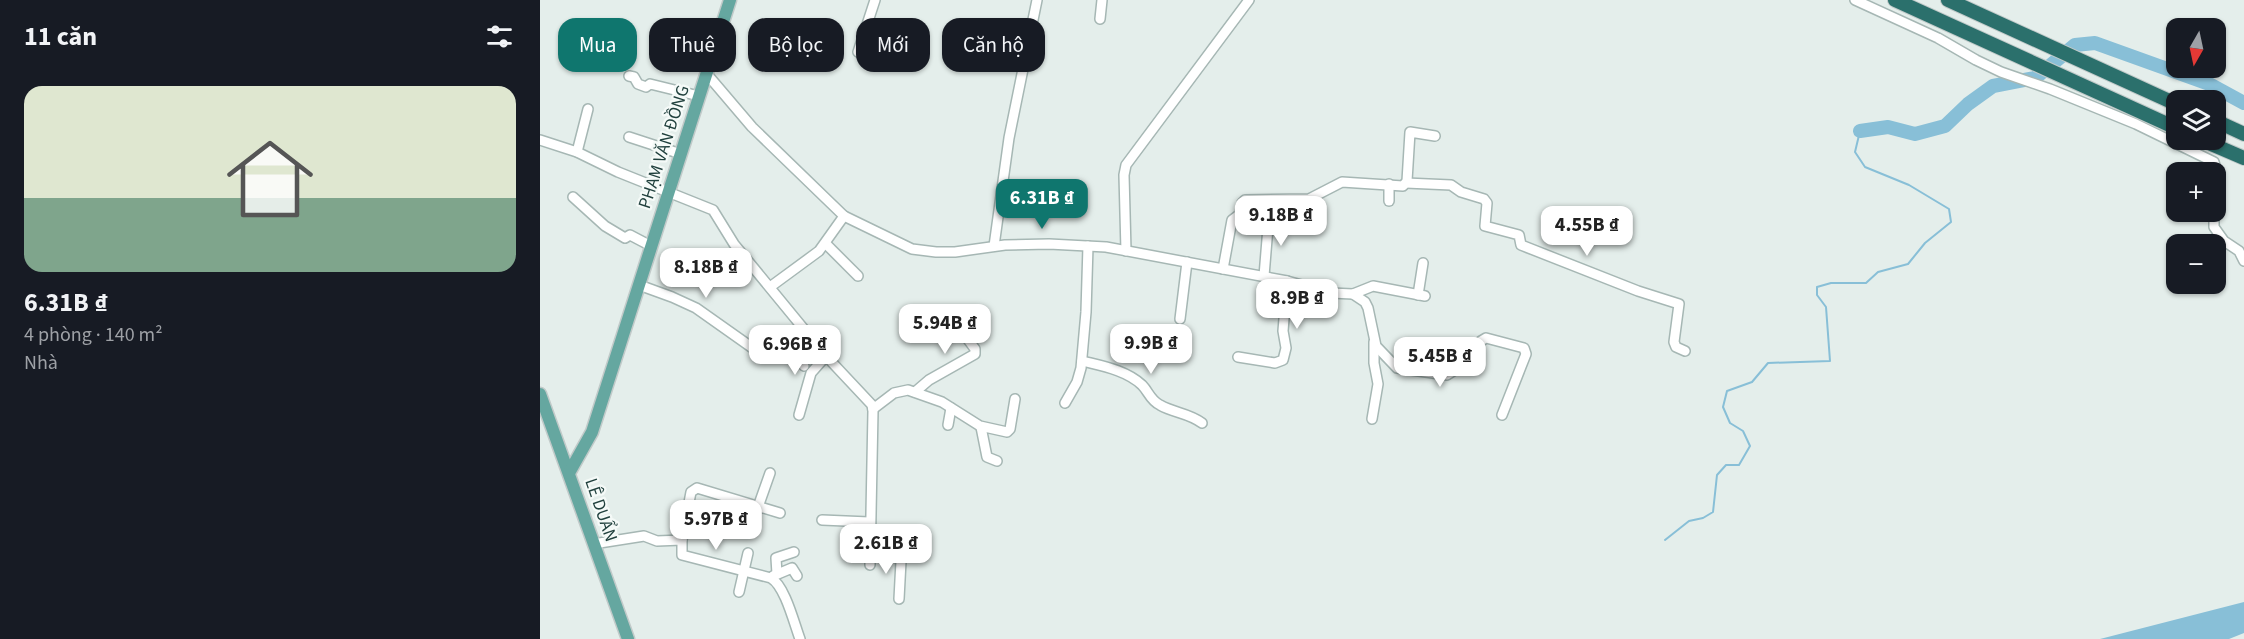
<!DOCTYPE html>
<html lang="vi">
<meta charset="utf-8">
<style>
:root{--surface:#171b24;--page:#242831;--text:#f1f3f6;--muted:#9ea1a6;--line:#363941;--accent:#0f766e}
body{margin:0;font-family:"Source Sans 3",sans-serif;background:var(--page);color:var(--text);height:100vh;display:flex;flex-direction:column;font-size:22px;white-space:nowrap}
*{box-sizing:border-box;margin:0}
p{font-size:20px;color:var(--muted)}
.icon{flex:none;width:33px;height:33px;fill:none;stroke:currentColor;stroke-width:2;stroke-linecap:round;stroke-linejoin:round}
.map{position:relative;flex:1;overflow:hidden}
.drawer{display:flex;flex-direction:column;background:var(--surface);width:540px}
.drawer>*{flex:none}
.hud{position:absolute;left:18px;top:18px;width:570px;height:54px;display:flex;gap:12px}
.needle{width:39px;rotate:189deg}
.buttons{position:absolute;left:1626px;top:18px;display:grid;gap:12px}
.buttons a{display:grid;place-items:center;width:60px;height:60px;border-radius:12px;background:var(--surface);box-shadow:0 2px 4px #0004;font-size:30px}
.price{position:absolute;translate:-50% -51px;padding:0 14px;border-radius:12px;background:#fff;color:#222;font-size:20px;line-height:39px;filter:drop-shadow(0 2px 3px #0008)}
.price::after{content:'';position:absolute;left:50%;top:36px;width:18px;height:14px;margin-left:-9px;background:inherit;clip-path:polygon(0 0,100% 0,50% 100%)}
.price.on{background:var(--accent);color:#fff}
ul{padding:0;list-style:none}
li{display:grid;align-content:center;gap:12px;height:318px;padding:0 24px}
li+li{border-top:2px solid var(--line)}
li span{display:grid;place-items:center;height:186px;border-radius:18px;color:#555}
li>.icon{margin-inline-start:auto}
span .icon{width:108px;height:108px;fill:#fffc;stroke-width:1}
li b{font-size:26px}
h2{display:flex;justify-content:space-between;align-items:center;height:72px;padding:0 24px;font-size:26px}
.chip{padding:0 21px;border-radius:18px;background:var(--surface);box-shadow:0 2px 4px #0004;font-size:21px;line-height:54px}
.chip.on{background:var(--accent);color:#fff}
main{display:flex;flex:1;min-height:0}
.map>svg:first-child{display:block}
</style>
<main>
<section class="drawer">
<h2>11 căn<svg class="icon" aria-label="filters" viewBox="0 0 24 24"><path d="M4 7h16M4 17h16"/><circle cx="9" cy="7" r="2"/><circle cx="15" cy="17" r="2"/></svg></h2>
<ul>
<li><span style="background:linear-gradient(#dfe7d0 60%,#7fa58c 0)"><svg class="icon" aria-label="home" viewBox="0 0 24 24"><path d="M3 11l9-7 9 7M6 9v11h12V9"/></svg></span><div><b>6.31B ₫</b><p>4 phòng · 140 m²</p><p>Nhà</p></div></li>
</ul>
</section>
<div class="map">
<svg width="1704" height="639" viewBox="0 0 1704 639">
<rect width="100%" height="100%" fill="#e4eeeb"/>
<path fill="#88bfd7" d="M1704 602V633L1689 639H1560Z"/>
<g fill="none" stroke-linecap="round" stroke-linejoin="round">
<path stroke="#88bfd7" stroke-width="2" d="M1125 540 1149 521 1163 518 1173 512 1177 475 1186 465H1199L1210 446 1203 431 1190 423 1183 407 1187 391 1212 382 1228 363 1290 361 1286 307 1277 295V287L1291 283H1326L1338 272 1368 264 1385 243 1411 222 1409 209 1369 185 1325 167 1315 152 1320 131"/>
<path stroke="#88bfd7" stroke-width="14" d="M1320 131 1348 127 1375 134 1405 126 1428 104 1453 86 1495 78 1535 45 1555 43 1669 84 1704 103"/>
<defs>
<g id="minor">
<path d="M1315 0 1398 38 1436 60 1461 72 1510 89 1596 124 1674 162 1677 172 1676 180"/>
<path d="M560 19 562 0"/>
<path d="M318 52 335 0"/>
<path d="M166 73 212 127 304 216 372 249 396 252H415L465 245 509 244 566 247 747 281 791 293 813 294 833 286 885 296"/>
<path d="M89 76 94 77 98 84 106 87 110 84 159 96"/>
<path d="M89 137 141 154"/>
<path d="M0 140 37 152 78 172 173 210 194 244 286 356 332 405 333 411 330 565"/>
<path d="M37 152 48 109"/>
<path d="M866 183 911 185 921 192 944 199 947 203 945 226 979 235 981 245 1098 291 1139 304 1134 342 1136 347 1145 351"/>
<path d="M849 184V201"/>
<path d="M33 197 65 226 85 238 90 235 111 246"/>
<path d="M1674 212V227L1684 241 1699 251 1704 261"/>
<path d="M286 244 318 276"/>
<path d="M454 246 469 138 497 0"/>
<path d="M586 251 584 175 586 165 709 0"/>
<path d="M683 269 692 220 700 214 702 203 705 200 769 199 802 182 863 186 867 181 870 132 895 136"/>
<path d="M724 276 729 215"/>
<path d="M99 285 132 297 156 308 214 349"/>
<path d="M230 287 279 251 304 216"/>
<path d="M813 294 825 302 828 308 836 346 857 368 907 375 926 363 941 341 946 338 984 348 986 354 962 415"/>
<path d="M878 295 883 263"/>
<path d="M640 319 647 262"/>
<path d="M419 323 432 320"/>
<path d="M698 357 735 363 743 360 746 348 743 331 747 281"/>
<path d="M542 361C562 366 586 370 602 385 609 392 610 400 620 405 634 413 649 413 662 423"/>
<path d="M264 366 252 344 267 331"/>
<path d="M375 392 389 380 435 354V349L424 334 416 315"/>
<path d="M525 403 537 382 541 368 546 312 548 246"/>
<path d="M333 409 354 393 368 390 402 402 440 426 467 432 470 429 475 399"/>
<path d="M259 415 271 373 286 356"/>
<path d="M832 419 838 384 834 363V342"/>
<path d="M408 425 411 408"/>
<path d="M441 427 447 457 457 461"/>
<path d="M218 507 230 473"/>
<path d="M282 520 329 522"/>
<path d="M142 540 151 492 157 488 240 513"/>
<path d="M53 544 104 536 117 541 142 540V555L231 578C245 586 254 623 260 639"/>
<path d="M330 554 356 557 361 561 359 599"/>
<path d="M237 574 236 558 254 552"/>
<path d="M233 576 252 568 257 576"/>
<path d="M199 592 208 553"/>
</g>
<g id="major">
<path d="M0 394 88 639"/>
<path d="M29 473 52 432 190 0"/>
</g>
<g id="highway">
<path d="M1355 0 1636 128"/>
<path d="M1408 0 1636 104"/>
<path d="M1676 121 1704 134"/>
<path d="M1662 140 1704 158"/>
</g>
</defs>
<use href="#minor" stroke="#a6b7b4" stroke-width="12"/>
<use href="#major" stroke="#c1cac9" stroke-width="15"/>
<use href="#highway" stroke="#c1cac9" stroke-width="16"/>
<use href="#minor" stroke="#fff" stroke-width="9"/>
<use href="#major" stroke="#65a7a0" stroke-width="12"/>
<use href="#highway" stroke="#2b706c" stroke-width="14"/>
</g>
<g text-anchor="middle" dominant-baseline="central" stroke-width="4.5" stroke-linejoin="round" paint-order="stroke">
<g font-size="18" fill="#21413e" stroke="#f5faf8">
<text transform="translate(124 147) rotate(-72)">PHẠM VĂN ĐỒNG</text>
<text transform="translate(61 510) rotate(71)">LÊ DUẨN</text>
</g>
</g>
</svg>
<div class="buttons">
<a><svg class="needle" viewBox="-14 -14 28 28"><path d="M0-13l5 13h-10z" fill="#e53935"/><path d="M0 13l5-13h-10z" fill="#9ea1a6"/></svg></a>
<a><svg class="icon" aria-label="layers" viewBox="0 0 24 24"><path d="M12 4l9 5-9 5-9-5zM3 14l9 5 9-5"/></svg></a>
<a>+</a>
<a>−</a>
</div>
<b class="price on" style="left:502px;top:230px">6.31B ₫</b>
<b class="price" style="left:741px;top:247px">9.18B ₫</b>
<b class="price" style="left:1047px;top:257px">4.55B ₫</b>
<b class="price" style="left:166px;top:299px">8.18B ₫</b>
<b class="price" style="left:757px;top:330px">8.9B ₫</b>
<b class="price" style="left:405px;top:355px">5.94B ₫</b>
<b class="price" style="left:611px;top:375px">9.9B ₫</b>
<b class="price" style="left:255px;top:376px">6.96B ₫</b>
<b class="price" style="left:900px;top:388px">5.45B ₫</b>
<b class="price" style="left:176px;top:551px">5.97B ₫</b>
<b class="price" style="left:346px;top:575px">2.61B ₫</b>
<div class="hud">
<a class="chip on">Mua</a>
<a class="chip">Thuê</a>
<a class="chip">Bộ lọc</a>
<a class="chip">Mới</a>
<a class="chip">Căn hộ</a>
</div>
</div>
</main>
